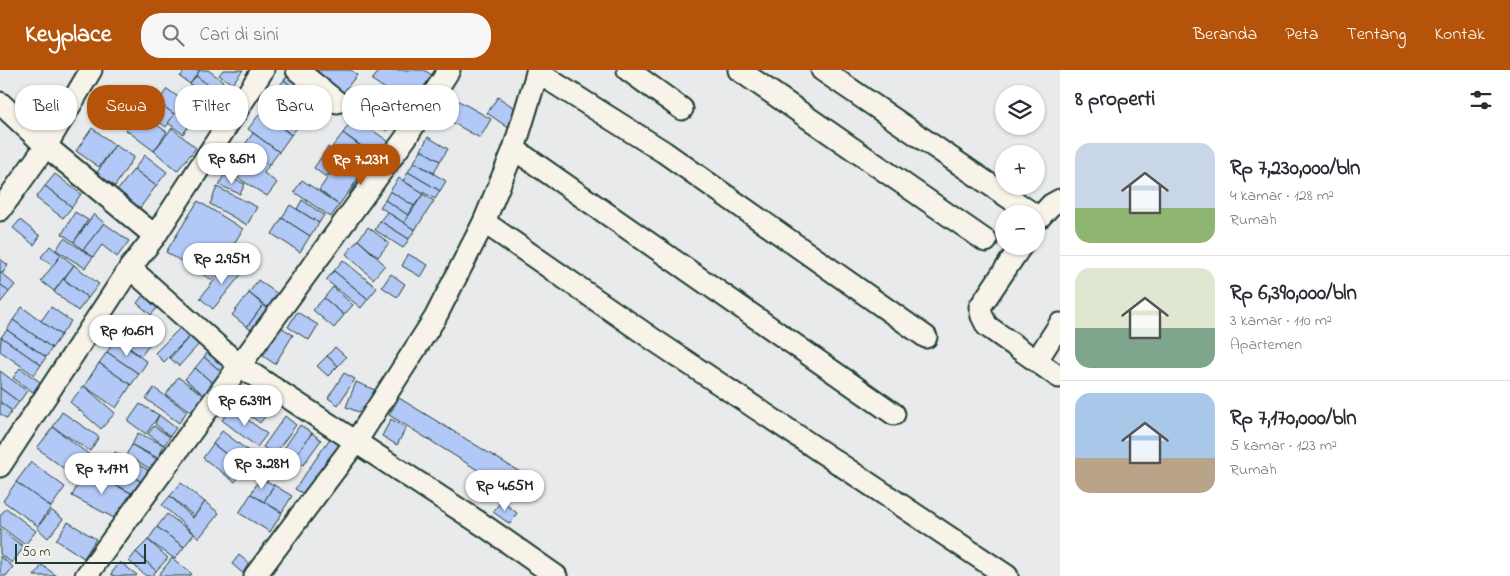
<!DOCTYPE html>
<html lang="id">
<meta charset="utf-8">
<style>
:root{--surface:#fff;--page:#f7f7f7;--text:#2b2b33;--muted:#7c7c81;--line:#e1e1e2;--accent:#b45309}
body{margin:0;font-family:"Indie Flower",sans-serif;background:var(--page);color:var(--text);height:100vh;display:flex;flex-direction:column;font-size:19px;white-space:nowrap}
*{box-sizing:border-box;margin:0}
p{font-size:16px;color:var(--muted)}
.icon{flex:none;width:28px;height:28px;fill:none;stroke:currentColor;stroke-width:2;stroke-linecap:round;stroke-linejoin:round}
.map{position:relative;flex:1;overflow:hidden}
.details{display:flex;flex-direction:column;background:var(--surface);width:450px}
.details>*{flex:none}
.top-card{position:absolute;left:15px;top:15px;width:475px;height:45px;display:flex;gap:10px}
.fabs{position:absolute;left:995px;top:15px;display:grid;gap:10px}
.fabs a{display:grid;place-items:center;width:50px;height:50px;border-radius:50%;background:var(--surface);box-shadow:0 1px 4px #0004;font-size:25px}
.scale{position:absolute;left:15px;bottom:12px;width:131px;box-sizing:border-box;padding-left:5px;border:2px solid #1f3d34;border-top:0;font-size:14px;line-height:18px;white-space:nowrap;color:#1f3d34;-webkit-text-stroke:4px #f7f3e8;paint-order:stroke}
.price{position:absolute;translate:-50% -42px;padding:0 11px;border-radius:18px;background:#fff;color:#222;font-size:16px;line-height:32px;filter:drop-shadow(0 1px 2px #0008)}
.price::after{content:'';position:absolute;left:50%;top:30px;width:15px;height:11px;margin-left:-8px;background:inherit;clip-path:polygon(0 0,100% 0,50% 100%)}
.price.current{background:var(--accent);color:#fff}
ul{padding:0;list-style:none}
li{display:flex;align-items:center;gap:15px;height:125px;padding:0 15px}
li+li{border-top:1px solid var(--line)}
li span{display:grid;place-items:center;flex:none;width:140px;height:100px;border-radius:15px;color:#555}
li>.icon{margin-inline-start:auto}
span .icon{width:60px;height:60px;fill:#fffc;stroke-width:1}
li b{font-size:21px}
h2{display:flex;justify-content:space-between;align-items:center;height:60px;padding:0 15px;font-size:21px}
.chip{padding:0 18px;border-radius:20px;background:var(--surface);box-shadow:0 1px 4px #0004;font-size:18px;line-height:45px}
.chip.current{background:var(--accent);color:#fff}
header{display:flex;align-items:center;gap:30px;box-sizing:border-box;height:70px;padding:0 25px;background:var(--accent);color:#fff}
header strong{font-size:24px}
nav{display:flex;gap:28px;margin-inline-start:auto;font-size:18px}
.search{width:350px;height:45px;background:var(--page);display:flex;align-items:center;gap:12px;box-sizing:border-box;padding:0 18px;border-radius:20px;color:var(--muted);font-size:19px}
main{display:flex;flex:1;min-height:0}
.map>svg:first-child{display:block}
</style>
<header>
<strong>Keyplace</strong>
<div class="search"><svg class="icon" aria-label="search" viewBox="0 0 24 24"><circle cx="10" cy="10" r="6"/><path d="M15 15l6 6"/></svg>Cari di sini</div>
<nav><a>Beranda</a><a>Peta</a><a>Tentang</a><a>Kontak</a></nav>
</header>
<main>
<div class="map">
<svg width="1060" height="506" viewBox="0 0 1060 506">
<rect width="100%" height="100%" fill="#e9eaeb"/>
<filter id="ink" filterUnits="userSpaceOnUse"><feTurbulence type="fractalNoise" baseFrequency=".02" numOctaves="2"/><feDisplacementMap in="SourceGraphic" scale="10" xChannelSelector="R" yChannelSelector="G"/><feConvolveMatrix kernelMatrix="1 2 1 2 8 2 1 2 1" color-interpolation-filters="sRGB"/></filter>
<g filter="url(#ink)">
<g fill="#b2c8f6" stroke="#1f3d34">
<path d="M185 0H200L190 14 180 7Z"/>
<path d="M200 0H208L223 11 217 21 196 6Z"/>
<path d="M223 0H243L232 14 219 5Z"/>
<path d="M292 0 319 19 310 31 284 10Z"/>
<path d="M318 0H351L357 5 341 25 315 4Z"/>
<path d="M380 0H424L438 9 417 40 372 10Z"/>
<path d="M196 6 217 21 211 29 190 14Z"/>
<path d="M284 10 310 31 299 45 272 25Z"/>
<path d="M167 19 184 31 175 45 158 32Z"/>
<path d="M120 22 134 34 118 54 104 43Z"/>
<path d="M364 24 397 43 387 61 354 42Z"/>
<path d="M272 25 303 51 291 65 261 38Z"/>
<path d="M450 26 491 49 480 68 439 45Z"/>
<path d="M498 27 522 43 510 59 487 43Z"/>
<path d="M158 32 175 45 166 57 149 44Z"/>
<path d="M183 33 198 43 183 64 168 53Z"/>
<path d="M139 42 167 62 154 81 126 60Z"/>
<path d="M261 42 291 65 279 82 248 59Z"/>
<path d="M354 47 392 74 381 90 343 63Z"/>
<path d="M92 58 115 75 99 97 76 81Z"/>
<path d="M172 58 196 78 177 101 154 81Z"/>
<path d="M253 63 279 82 269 95 244 76Z"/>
<path d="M343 63 377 89 366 103 332 77Z"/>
<path d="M428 67 448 79 440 91 421 80Z"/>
<path d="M115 75 134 87 115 116 96 104Z"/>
<path d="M244 76 269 95 264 103 277 113 267 126 227 101Z"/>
<path d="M328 77 342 87 326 107 314 98Z"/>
<path d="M421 80 440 91 434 103 414 92Z"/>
<path d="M145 85 167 102 156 116 134 99Z"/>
<path d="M342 87 363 102 339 135 319 120Z"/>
<path d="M414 92 446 111 440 121 408 102Z"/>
<path d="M134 99 156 116 137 142 114 125Z"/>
<path d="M363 102 372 108 358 130 349 124Z"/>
<path d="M408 102 440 121 435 129 403 111Z"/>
<path d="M55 104 81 124 72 137 45 116Z"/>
<path d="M224 105 245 114 240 124 219 115Z"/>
<path d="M399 108 423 124 414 136 390 121Z"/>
<path d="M302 110 339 135 331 147 294 122Z"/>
<path d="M45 116 72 137 63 148 36 128Z"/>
<path d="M217 117 257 137 247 155 210 134Z"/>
<path d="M390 121 414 136 408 145 385 130Z"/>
<path d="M423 124 434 131 415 160 404 153Z"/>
<path d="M302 130 324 145 319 153 297 139Z"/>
<path d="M385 130 408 145 404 153 380 137Z"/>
<path d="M198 131 243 159 212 210 166 182Z"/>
<path d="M290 135 319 153 310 166 282 148Z"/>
<path d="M75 142 88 150 74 172 62 164Z"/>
<path d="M387 142 415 160 409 169 380 151Z"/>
<path d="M94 144 104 153 83 180 74 172Z"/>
<path d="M282 148 310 166 300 182 272 164Z"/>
<path d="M20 150 40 166 34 175 13 158Z"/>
<path d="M380 151 409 169 403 178 375 160Z"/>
<path d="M104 153 129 171 117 187 102 175 93 187 83 180Z"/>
<path d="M368 157 389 173 378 187 358 170Z"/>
<path d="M64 168 93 187 85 198 56 180Z"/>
<path d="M358 170 385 195 373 209 346 184Z"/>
<path d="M50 176 61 185 53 196 41 187Z"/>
<path d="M408 184 428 195 421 207 402 196Z"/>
<path d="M61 185 74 195 54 221 41 211Z"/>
<path d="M0 189 8 195 3 203 0 201Z"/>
<path d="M343 190 377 218 368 229 334 201Z"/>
<path d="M230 191 243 202 213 239 200 228Z"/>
<path d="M74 195 99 214 88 228 64 209Z"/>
<path d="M334 201 368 229 361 238 326 210Z"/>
<path d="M0 202 15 215 9 222 0 214Z"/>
<path d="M391 204 405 214 397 227 382 217Z"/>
<path d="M63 209 88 228 78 241 54 222Z"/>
<path d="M258 210 285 229 275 243 249 223Z"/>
<path d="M0 214 9 222 0 233Z"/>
<path d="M333 217 353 235 344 245 324 228Z"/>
<path d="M147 220 161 233 151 245 137 233Z"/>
<path d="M249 223 263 235 247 257 232 245Z"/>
<path d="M324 228 344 245 334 258 313 240Z"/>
<path d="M263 235 275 244 258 265 247 257Z"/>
<path d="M22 237 61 265 52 278 13 250Z"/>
<path d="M51 237 71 251 61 265 41 251Z"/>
<path d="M297 242 318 255 309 270 288 257Z"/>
<path d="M132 245 157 263 150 274 125 256Z"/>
<path d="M13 250 52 278 46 287 7 260Z"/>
<path d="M125 256 150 274 141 286 116 269Z"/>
<path d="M182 256 191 265 164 292 155 283Z"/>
<path d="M281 257 293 265 275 294 263 286Z"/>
<path d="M7 260 46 287 41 295 1 267Z"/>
<path d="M191 265 200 273 179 296 170 288Z"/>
<path d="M1 267 41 295 34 305 0 281Z"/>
<path d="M116 269 147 292 139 304 107 282Z"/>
<path d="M213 276 233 294 224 304 204 287Z"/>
<path d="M335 277 346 287 338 296 327 286Z"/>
<path d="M107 282 139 304 131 315 99 293Z"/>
<path d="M327 286 338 296 328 306 317 296Z"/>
<path d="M204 287 224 304 215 315 195 298Z"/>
<path d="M99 293 131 315 116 338 84 316Z"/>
<path d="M20 298 40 312 33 322 13 308Z"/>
<path d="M195 298 215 315 205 326 185 309Z"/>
<path d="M0 301 27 321 19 332 0 318Z"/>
<path d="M344 303 355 309 338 335 328 328Z"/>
<path d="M178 307 205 326 193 343 166 325Z"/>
<path d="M356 312 375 320 366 345 346 337Z"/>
<path d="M84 316 115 343 101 359 70 332Z"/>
<path d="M0 318 19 332 12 341 0 332Z"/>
<path d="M154 318 187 341 179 353 146 329Z"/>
<path d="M255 322 273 336 260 353 241 339Z"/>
<path d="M399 328 528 407 518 425 389 345Z"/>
<path d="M0 332 12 341 7 349 0 344Z"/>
<path d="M140 334 159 345 146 364 128 351Z"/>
<path d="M232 338 267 364 257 377 222 350Z"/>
<path d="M62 342 99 367 90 381 53 357Z"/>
<path d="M159 345 176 358 170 366 155 354Z"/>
<path d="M285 346 296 355 274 385 263 377Z"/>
<path d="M391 349 406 358 397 375 382 366Z"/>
<path d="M300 355 312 363 294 388 283 380Z"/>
<path d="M154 356 170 367 164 375 148 364Z"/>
<path d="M53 357 91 386 75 407 37 378Z"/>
<path d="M222 361 255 386 245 399 213 374Z"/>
<path d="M138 363 164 375 158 388 132 375Z"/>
<path d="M312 363 321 370 303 395 294 388Z"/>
<path d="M331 367 344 376 309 427 295 419Z"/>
<path d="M213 374 245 399 235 412 203 388Z"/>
<path d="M132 375 164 393 158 403 126 385Z"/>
<path d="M115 382 148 400 142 412 109 394Z"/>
<path d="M31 392 65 417 51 437 16 412Z"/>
<path d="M109 394 142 412 135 425 102 407Z"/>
<path d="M85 400 131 423 118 450 72 426Z"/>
<path d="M260 408 274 415 264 432 251 424Z"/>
<path d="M16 412 51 437 38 456 3 431Z"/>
<path d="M181 413 205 432 194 446 170 426Z"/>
<path d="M274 415 292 426 282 442 264 432Z"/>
<path d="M251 424 282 443 270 462 239 443Z"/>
<path d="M170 426 193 448 205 432 219 443 199 468 162 435Z"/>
<path d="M501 431 517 443 510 454 493 442Z"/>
<path d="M6 438 36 461 25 475 0 456V446Z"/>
<path d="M51 440 63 449 48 468 37 458Z"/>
<path d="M167 444 194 464 184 477 157 457Z"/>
<path d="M68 452 96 469 84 488 56 470Z"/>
<path d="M157 457 184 477 175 489 148 470Z"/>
<path d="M0 459 24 477 12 493 0 484Z"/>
<path d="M148 470 168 488 156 501 136 482Z"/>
<path d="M136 482 156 501 152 506H146L129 491Z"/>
<path d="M239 485 256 499 246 506 232 494Z"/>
<path d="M0 486 13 497 6 506H0Z"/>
<path d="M172 488 192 504 190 506H158Z"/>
<path d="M120 492 137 505 136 506H114L111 504Z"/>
<path d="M42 495 57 506H34Z"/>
</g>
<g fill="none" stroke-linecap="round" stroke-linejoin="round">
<defs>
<g id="minor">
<path d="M297 0 337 32"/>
<path d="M628 0 682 39"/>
<path d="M739 0 986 171"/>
<path d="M822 0 1033 144"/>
<path d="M537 2 664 82 926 267"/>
<path d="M0 33 46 76 155 166"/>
<path d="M514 79 894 344"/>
<path d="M0 140 46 76 91 0"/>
<path d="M1036 146 1039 148 1051 135 1060 130"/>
<path d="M484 152 654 270 1007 506"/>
<path d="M1021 176 980 237 982 246 987 256 1059 307"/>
<path d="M130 198 240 296 486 457 556 506"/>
<path d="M1037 290 1060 254"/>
<path d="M0 396 130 198 155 166 263 0"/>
<path d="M86 506 405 69 449 0"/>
<path d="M255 506 355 373 435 248 484 152 514 79 538 0"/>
</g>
</defs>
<use href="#minor" stroke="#1f3d34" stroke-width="25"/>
<use href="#minor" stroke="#f7f3e8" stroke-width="21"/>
</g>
</g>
</svg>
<div class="fabs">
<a><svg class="icon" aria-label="layers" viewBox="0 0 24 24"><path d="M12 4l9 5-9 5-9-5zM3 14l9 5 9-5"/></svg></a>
<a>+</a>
<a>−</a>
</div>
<div class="scale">50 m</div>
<b class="price" style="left:232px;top:115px">Rp 8.6M</b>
<b class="price current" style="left:361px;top:116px">Rp 7.23M</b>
<b class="price" style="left:222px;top:215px">Rp 2.95M</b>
<b class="price" style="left:127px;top:287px">Rp 10.6M</b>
<b class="price" style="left:245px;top:357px">Rp 6.39M</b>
<b class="price" style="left:262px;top:420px">Rp 3.28M</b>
<b class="price" style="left:102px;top:425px">Rp 7.17M</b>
<b class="price" style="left:505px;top:442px">Rp 4.65M</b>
<div class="top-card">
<a class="chip">Beli</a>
<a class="chip current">Sewa</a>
<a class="chip">Filter</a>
<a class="chip">Baru</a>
<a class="chip">Apartemen</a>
</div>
</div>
<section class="details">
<h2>8 properti<svg class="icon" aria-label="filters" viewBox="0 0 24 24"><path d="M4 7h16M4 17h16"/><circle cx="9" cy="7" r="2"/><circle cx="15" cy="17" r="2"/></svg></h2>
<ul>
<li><span style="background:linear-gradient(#c9d6e8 65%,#8fb573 0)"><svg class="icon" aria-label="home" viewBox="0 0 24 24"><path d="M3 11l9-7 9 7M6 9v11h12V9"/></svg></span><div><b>Rp 7,230,000/bln</b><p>4 kamar · 128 m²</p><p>Rumah</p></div></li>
<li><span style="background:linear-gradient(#dfe7d0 60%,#7fa58c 0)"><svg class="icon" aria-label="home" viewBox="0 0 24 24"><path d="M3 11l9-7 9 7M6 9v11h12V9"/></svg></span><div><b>Rp 6,390,000/bln</b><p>3 kamar · 110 m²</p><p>Apartemen</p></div></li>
<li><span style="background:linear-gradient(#a9c7e8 65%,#b9a48a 0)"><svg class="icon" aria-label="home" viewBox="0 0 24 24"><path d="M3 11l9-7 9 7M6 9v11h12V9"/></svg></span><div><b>Rp 7,170,000/bln</b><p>5 kamar · 123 m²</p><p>Rumah</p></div></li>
</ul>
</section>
</main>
